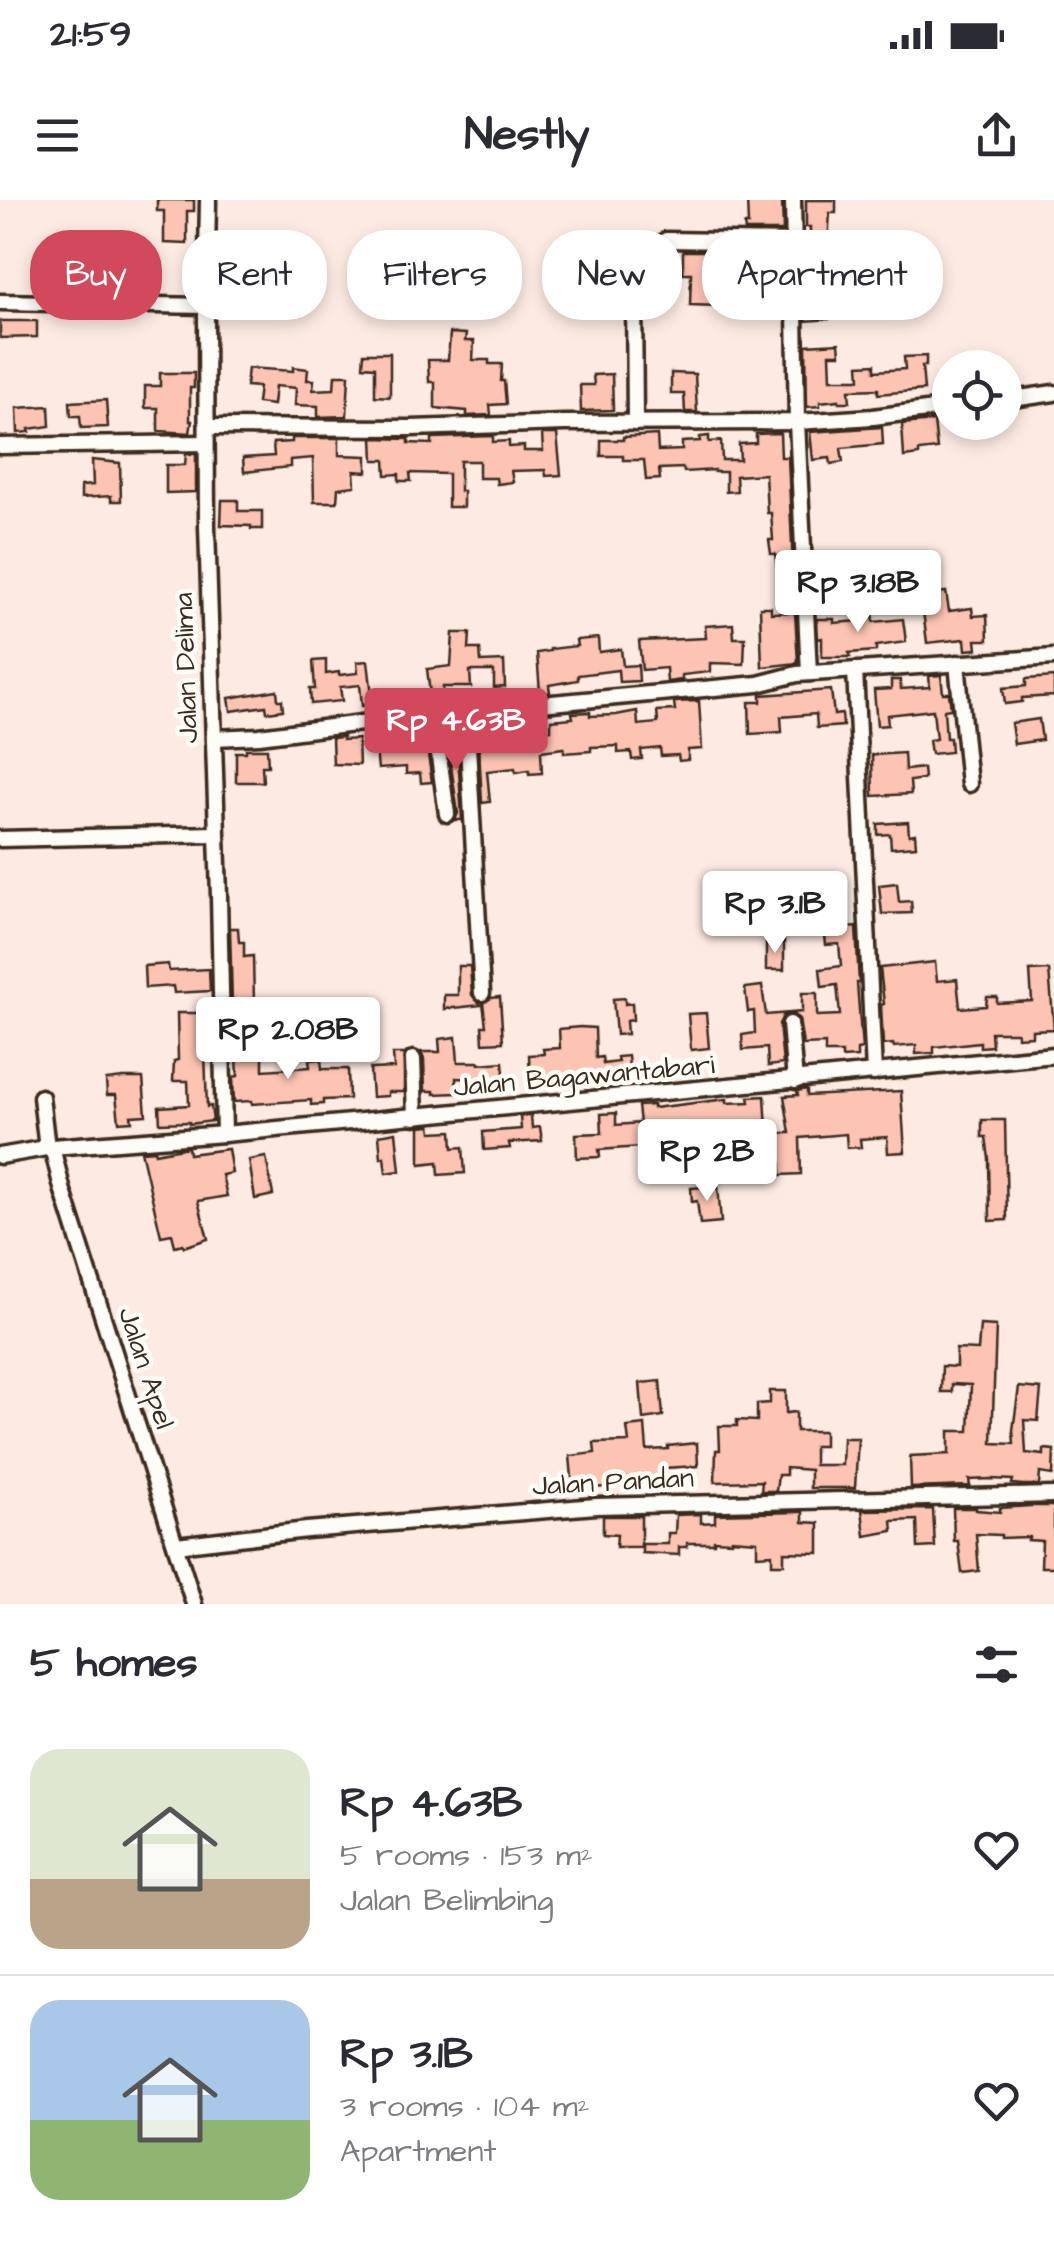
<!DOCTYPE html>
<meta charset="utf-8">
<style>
:root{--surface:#fff;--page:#f7f7f7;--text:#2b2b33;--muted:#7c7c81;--line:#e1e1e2;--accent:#d1495b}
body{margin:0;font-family:"Architects Daughter",sans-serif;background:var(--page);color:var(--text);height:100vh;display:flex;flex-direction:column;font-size:38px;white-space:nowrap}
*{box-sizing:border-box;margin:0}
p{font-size:32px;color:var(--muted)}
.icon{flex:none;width:55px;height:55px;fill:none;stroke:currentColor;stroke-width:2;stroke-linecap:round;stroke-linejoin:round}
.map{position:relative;height:1404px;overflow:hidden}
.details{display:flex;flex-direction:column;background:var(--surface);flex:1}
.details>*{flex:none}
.hud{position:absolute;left:30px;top:30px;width:995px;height:90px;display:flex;gap:20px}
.tools{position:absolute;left:932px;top:150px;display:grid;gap:20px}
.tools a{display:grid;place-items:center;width:90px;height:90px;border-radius:50%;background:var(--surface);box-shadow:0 5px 15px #0003;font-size:50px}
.price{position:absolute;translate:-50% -85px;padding:0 22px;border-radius:10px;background:#fff;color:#222;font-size:32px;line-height:65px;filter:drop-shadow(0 2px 5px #0008)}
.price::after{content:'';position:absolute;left:50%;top:60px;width:30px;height:22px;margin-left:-15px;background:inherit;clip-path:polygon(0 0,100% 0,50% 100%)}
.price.active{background:var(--accent);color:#fff}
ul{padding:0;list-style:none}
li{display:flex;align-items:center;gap:30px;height:250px;padding:0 30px}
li+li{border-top:2px solid var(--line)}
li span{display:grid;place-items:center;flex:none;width:280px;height:200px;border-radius:30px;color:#555}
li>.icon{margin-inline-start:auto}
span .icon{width:120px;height:120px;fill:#fffc;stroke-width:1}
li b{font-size:42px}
h2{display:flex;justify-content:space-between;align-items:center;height:120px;padding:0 30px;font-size:42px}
.tag{padding:0 35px;border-radius:40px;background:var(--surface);box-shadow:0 5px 15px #0003;font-size:35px;line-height:90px}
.tag.active{background:var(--accent);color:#fff}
.status{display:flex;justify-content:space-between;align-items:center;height:70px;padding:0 50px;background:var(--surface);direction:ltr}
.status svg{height:28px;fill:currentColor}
header{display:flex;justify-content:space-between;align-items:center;height:130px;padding:0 30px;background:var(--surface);font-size:45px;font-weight:800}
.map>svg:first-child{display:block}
</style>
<div class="status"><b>21:59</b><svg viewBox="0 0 49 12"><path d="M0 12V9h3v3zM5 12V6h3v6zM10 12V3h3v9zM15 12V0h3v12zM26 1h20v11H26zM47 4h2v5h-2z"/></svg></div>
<header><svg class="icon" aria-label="menu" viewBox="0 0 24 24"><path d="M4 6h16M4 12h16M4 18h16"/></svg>Nestly<svg class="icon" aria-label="share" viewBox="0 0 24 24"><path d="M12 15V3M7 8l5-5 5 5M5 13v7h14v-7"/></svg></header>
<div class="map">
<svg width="1054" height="1404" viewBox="0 0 1054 1404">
<rect width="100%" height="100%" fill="#fdebe3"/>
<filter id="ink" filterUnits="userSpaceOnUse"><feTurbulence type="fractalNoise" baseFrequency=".01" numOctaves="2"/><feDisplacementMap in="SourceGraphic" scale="20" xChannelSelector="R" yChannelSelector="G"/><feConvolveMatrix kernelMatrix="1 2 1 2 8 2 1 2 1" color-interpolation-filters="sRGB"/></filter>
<g filter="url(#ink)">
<g fill="#fdc4b3" stroke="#3b2a1e" stroke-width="2.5">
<path d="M157 0H194V11H187V44L164 43V11H157Z"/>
<path d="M747 0H782L783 31H745L744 25H748Z"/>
<path d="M806 0H836V13H830L829 27 828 63H830L831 85H828L829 119 806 121V106L816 105 811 47H810V27H806Z"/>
<path d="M231 45H251V57H247V73L223 72 224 60H231Z"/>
<path d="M683 51H706V84H710V92L736 93V90H745L746 105 728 106V112L718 111 719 106 690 105 691 73H683Z"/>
<path d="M0 121H37V137L0 138Z"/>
<path d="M450 133 466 134 465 141H474L473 160H489V164H502L501 181H504L506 204 490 205 491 215 467 216V211L435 208V182H429L428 160H448Z"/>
<path d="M839 143 840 154H830L831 179H860L859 165 875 164V171L905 169 904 157 926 156V166H922L924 190 878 194V189L849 190 850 202H839V200L820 202V206L807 207 806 145Z"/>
<path d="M364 153H390V197L375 196V167L363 166Z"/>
<path d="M293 167 308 169 307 180H314L313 190 334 189 335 175H349L347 216 318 217V206L295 205 296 188 275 186 273 205 257 203 259 187 246 186 248 168 293 171Z"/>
<path d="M160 173H194V188H190V221H192L190 233 158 231V208H145V186H160Z"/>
<path d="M671 173 695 174 697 212H685L684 194H671Z"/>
<path d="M612 174 613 210 581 211 580 185H594L593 175Z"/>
<path d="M106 200 108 227 81 228 80 216H71L70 202Z"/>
<path d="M49 206 50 226 29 229 30 232 18 233 17 208Z"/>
<path d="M934 221 937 249 919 251V255L904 257 902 224Z"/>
<path d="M882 227 883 244 841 248 843 262 831 264 830 258 813 260 810 232Z"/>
<path d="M780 233 781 257H788L794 390 789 391 787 366 777 367 775 354H771L769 340H773L771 313H767L765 274 736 276 737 291 726 292V272H714V270L684 272 683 268 659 269 660 279 646 280 644 260H623V256H601V240H623V237L657 235 658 251 682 250V242L700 241V237L709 236V242L721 241 722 260H740L739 244 756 243V234Z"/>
<path d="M542 234H557L561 275 546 276 545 270 511 271 513 282 497 284 496 278H479V261H460V291H463V307H448V274L410 273 411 281H399V274L386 275 385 260H374L373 238 409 239V243L432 244V238L493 236V242L509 241V247L524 246V251H543Z"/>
<path d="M292 238H339V255L367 256V272L354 271 355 286 338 288 337 302H314L313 258 290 260V267L244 272 243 258 274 256 273 243 292 242Z"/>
<path d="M186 254H196V292L166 293V265H185Z"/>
<path d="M92 260 120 263 121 301H111V296L81 298V286L93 285Z"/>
<path d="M222 300H238V311H262V329H251V326L221 325Z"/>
<path d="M946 392 949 411 972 408 973 416 987 415 988 440H976L977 449 966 450 965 439 927 443 921 395Z"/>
<path d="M760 407H771V413L795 412 798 463 762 467Z"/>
<path d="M873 412 874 422 903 419 906 442 876 446V451L849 453 850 457H822V438L818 439 817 419H834V423L860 421V413Z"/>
<path d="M733 424 734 438H745L744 464 710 463V472L682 475V480L667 482 666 468 642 470 639 441 706 438 705 426Z"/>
<path d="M453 433H470L469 449H480L481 462 504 461 505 487 494 488V471H470L471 487H443V493L430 494 427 469 451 466Z"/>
<path d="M598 438 599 452 621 449 623 466 638 465 639 481 619 482 618 470 578 475V480L549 485 550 493H540L537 453 550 451V449L577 446 576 440Z"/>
<path d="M326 460V474L339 472V475L358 473 357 462 368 461 373 504 362 506 360 485 340 487 342 501 311 504 310 489H315L313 461Z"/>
<path d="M941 475 943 493H949L951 509 944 510 946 538H950L951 552 931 554 929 540 936 539 933 510 887 515 888 525 877 526 874 490 891 489V480H900L901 489 930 487 929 476Z"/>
<path d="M1054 477V496L1022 498V502L1005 504 1003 488 1026 486V479Z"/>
<path d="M277 490 278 500H282L283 510 267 512 266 506 231 511 229 498Z"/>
<path d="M831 490 834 515 842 514 843 526 817 528 816 514 781 517 782 532 750 534 749 502H761V495Z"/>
<path d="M699 501 702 549 688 550V560L679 561 678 555 661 556 660 548 641 550 642 559 632 560 631 552 618 553V546L591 547V551L564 553V548L541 551 542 573 529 574V570L516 572 515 568 487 571 490 602 482 603 478 529H487L486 520 528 516V531L551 530V520L573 518 572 513 590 512V516L616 515 637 511 638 525 658 523 657 511 675 510 674 502Z"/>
<path d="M1039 519 1042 540 1014 544 1011 523Z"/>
<path d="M343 537V540L358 539 359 565 333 564 332 538Z"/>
<path d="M388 538 389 543 426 541 432 582 421 583 420 573 406 574V567L378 569 375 539Z"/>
<path d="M457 538 462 620H455L458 613 447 539Z"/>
<path d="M246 549H267L268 566H262L263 582H236V552H246Z"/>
<path d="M904 553 905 570 923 568 924 579 910 581 911 594 873 596 872 555Z"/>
<path d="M908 622 909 635 915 634 916 646 891 648 890 634 878 635V624Z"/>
<path d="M897 683 899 702 911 701 912 713 882 714 879 685Z"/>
<path d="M823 716H834L835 729 856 727 859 783H857L862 849 857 850V857L842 858V853H825V844L803 845 799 819 795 815 788 814 783 816 779 824 783 864 768 866 767 848 743 850 742 835 755 833 754 811 748 812 745 788 762 786 766 815 802 812V793H817V816L840 815 837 785 822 787 820 769 841 766 839 744 826 745Z"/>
<path d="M230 728H238L239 742H244V757L253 756 254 803H232Z"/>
<rect x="766" y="741" width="18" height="29"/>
<path d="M935 762 937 781 957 779 960 808 986 806 987 797H997V803L1032 801 1030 771 1049 770 1054 829 1032 830V836L1017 837V832H991L992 846 980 847V842L934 847V853L916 854V845L894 847 893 844 883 845 881 805 884 804 880 768Z"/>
<path d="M168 764 169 771 209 769 210 791 174 793 173 786 145 788 144 766Z"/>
<path d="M458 766H470L472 795 481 805 444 809V795H458Z"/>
<path d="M500 797 503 842 483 843 482 826H486L483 803 491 798Z"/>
<path d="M625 798V804L632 803 633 820 626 821 627 834 616 835 613 799Z"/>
<path d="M177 813H206L204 826 207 907 211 906 213 921 189 924V922L160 923 159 907 189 905 188 881H173L174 861 178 860Z"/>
<path d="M706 813 709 848 691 850 688 814Z"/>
<path d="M580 827 595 828 596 858 602 857 603 864 618 862 617 857 628 856 630 876 597 881V884L583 885V876L555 878 530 882 529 855 544 854 543 849 560 848 559 829Z"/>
<path d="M456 837 458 862H479V864L503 862 505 885 487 887 482 886V879L456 878 457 893 434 894V891H425L424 859 421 852H440L439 839Z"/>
<path d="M253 846H263V870L310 867 309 860 321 859 322 869H348L349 899 323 900V904L311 905V900L252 904V901L234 902 233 877 238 876 237 856H253Z"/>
<path d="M393 854H404V892H388V896L372 897 370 869 394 868Z"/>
<path d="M123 878H143L146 915 131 916 132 921 119 922 116 895H107L106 880Z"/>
<path d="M807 889V896L901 891 905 952 888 953 887 937 860 939 861 947 847 948 846 934 800 938 801 974 781 975 779 933H790L784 896 798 895 797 891Z"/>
<path d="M765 896 767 930 715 936V967L668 969 667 949 641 952 640 947 599 950 600 957 577 958 576 934 602 933 601 914 616 913V925L640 923 638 906 653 905V908L727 899V903L750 902 749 897Z"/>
<path d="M531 915 532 928 540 927 542 941 509 943 510 948 484 950 483 932 521 929 520 916Z"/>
<path d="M982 920H1005L1007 1020 990 1021 989 959 986 937H982Z"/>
<path d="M431 925 432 932 452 931 453 948 463 947 465 973 439 975 438 962 420 964V926Z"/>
<path d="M396 932 400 971 386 973 384 957 381 958 379 935Z"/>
<path d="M188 947 189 954 228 949 232 973 222 975 227 996 198 1001 208 1039 184 1047 183 1044 175 1046 172 1034 161 1036 141 951 155 950V953Z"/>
<path d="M266 957 273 995 255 999 249 960Z"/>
<path d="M718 986 721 1022 700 1024 697 1001 692 1002 691 988Z"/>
<path d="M980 1125 996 1126 992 1243 1014 1244 1013 1230 1019 1187 1041 1189 1038 1221 1024 1220 1026 1253 1044 1255V1249L1054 1250 1053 1275 1040 1273 1039 1285H1023L1012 1284 1013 1280 991 1279 969 1280 970 1286 911 1288 910 1256 949 1254V1231H969L971 1185 952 1184V1192H941L942 1166 956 1167V1149L978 1150Z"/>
<path d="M660 1181 663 1216 643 1219 640 1183Z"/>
<path d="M770 1191H786V1213L796 1212V1231H824V1246H814V1265H842L843 1238H858L855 1288H810V1270L786 1268V1275H778L776 1291H761L762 1281 715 1282 716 1250H720L719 1226H737V1220L757 1221V1204L770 1203Z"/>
<path d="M645 1225 647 1250 668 1249V1246L697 1243 698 1266 664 1268V1279L623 1278V1286L573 1289 570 1256 595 1253 594 1243 629 1242 627 1227Z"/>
<path d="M1030 1306H1054V1367H1041L1042 1341 1028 1340 1029 1337 1001 1338V1335L976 1334 979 1371 962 1373 958 1341H954L953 1308H976V1310L1000 1312V1308Z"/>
<path d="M933 1309 935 1347 918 1348 917 1320 892 1321 893 1331 865 1336 862 1310Z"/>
<path d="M799 1312H803V1322L819 1323V1353L784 1352V1364H772V1354L757 1355V1341L731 1339V1341L714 1340V1343H687V1347H679V1355L642 1353V1344H668V1333H675L676 1315 701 1314V1323L715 1322V1314Z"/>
<path d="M603 1316H641V1347H616L617 1335 603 1334Z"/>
</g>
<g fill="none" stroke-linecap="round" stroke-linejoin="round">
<defs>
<g id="minor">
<path d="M208 0 206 113 207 327 219 696 224 934"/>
<path d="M793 0 797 222 809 473"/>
<path d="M666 40 794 42"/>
<path d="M634 90 635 223"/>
<path d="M0 102 206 106"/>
<path d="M1005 200 1054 193"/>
<path d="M207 227 411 228 564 223 797 222 873 217 950 207"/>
<path d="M0 246 206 243"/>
<path d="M957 463 969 584"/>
<path d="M855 470 874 873"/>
<path d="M466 511 482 793"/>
<path d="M433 514 447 614"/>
<path d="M214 538 259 536 433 514 758 484 797 474 1054 457"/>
<path d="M0 639 216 634"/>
<path d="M790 824 795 881"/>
<path d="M413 859 415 917"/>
<path d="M41 897 47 948"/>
<path d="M52 947 62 988 194 1404"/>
<path d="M0 956 52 947 224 934 1054 855"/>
<path d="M176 1345 307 1330 596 1306 1054 1295"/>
</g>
</defs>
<use href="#minor" stroke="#3b2a1e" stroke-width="21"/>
<use href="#minor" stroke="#fdfcf7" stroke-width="14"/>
</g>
</g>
<g text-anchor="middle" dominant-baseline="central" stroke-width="9" stroke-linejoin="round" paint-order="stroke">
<g font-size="28" fill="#3b2a1e" stroke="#fdfcf7">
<text transform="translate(186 468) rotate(-92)">Jalan Delima</text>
<text transform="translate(584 876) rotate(-5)">Jalan Bagawantabari</text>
<text transform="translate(146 1168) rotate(72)">Jalan Apel</text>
<text transform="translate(613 1282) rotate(-3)">Jalan Pandan</text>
</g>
</g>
</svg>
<div class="tools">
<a><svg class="icon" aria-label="locate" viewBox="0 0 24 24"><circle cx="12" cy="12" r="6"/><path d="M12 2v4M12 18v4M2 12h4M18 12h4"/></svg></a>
</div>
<b class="price" style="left:858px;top:435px">Rp 3.18B</b>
<b class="price active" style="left:456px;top:573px">Rp 4.63B</b>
<b class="price" style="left:775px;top:756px">Rp 3.1B</b>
<b class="price" style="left:288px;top:882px">Rp 2.08B</b>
<b class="price" style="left:707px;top:1004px">Rp 2B</b>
<div class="hud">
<a class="tag active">Buy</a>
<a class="tag">Rent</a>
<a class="tag">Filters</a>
<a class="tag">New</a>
<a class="tag">Apartment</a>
</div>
</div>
<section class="details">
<h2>5 homes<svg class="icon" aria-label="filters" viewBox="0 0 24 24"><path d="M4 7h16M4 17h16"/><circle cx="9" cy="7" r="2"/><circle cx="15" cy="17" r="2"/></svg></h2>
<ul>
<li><span style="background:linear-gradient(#dfe7d0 65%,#b9a48a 0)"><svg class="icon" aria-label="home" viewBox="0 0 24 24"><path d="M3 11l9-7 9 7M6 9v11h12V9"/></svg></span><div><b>Rp 4.63B</b><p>5 rooms · 153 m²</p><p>Jalan Belimbing</p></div><svg class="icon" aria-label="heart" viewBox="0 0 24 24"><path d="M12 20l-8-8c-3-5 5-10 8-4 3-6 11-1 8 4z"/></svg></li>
<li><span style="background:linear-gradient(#a9c7e8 60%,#8fb573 0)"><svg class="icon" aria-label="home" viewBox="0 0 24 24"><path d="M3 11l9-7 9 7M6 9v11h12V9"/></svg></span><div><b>Rp 3.1B</b><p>3 rooms · 104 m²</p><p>Apartment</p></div><svg class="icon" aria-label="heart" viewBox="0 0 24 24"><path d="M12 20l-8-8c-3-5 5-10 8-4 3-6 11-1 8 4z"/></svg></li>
</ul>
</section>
